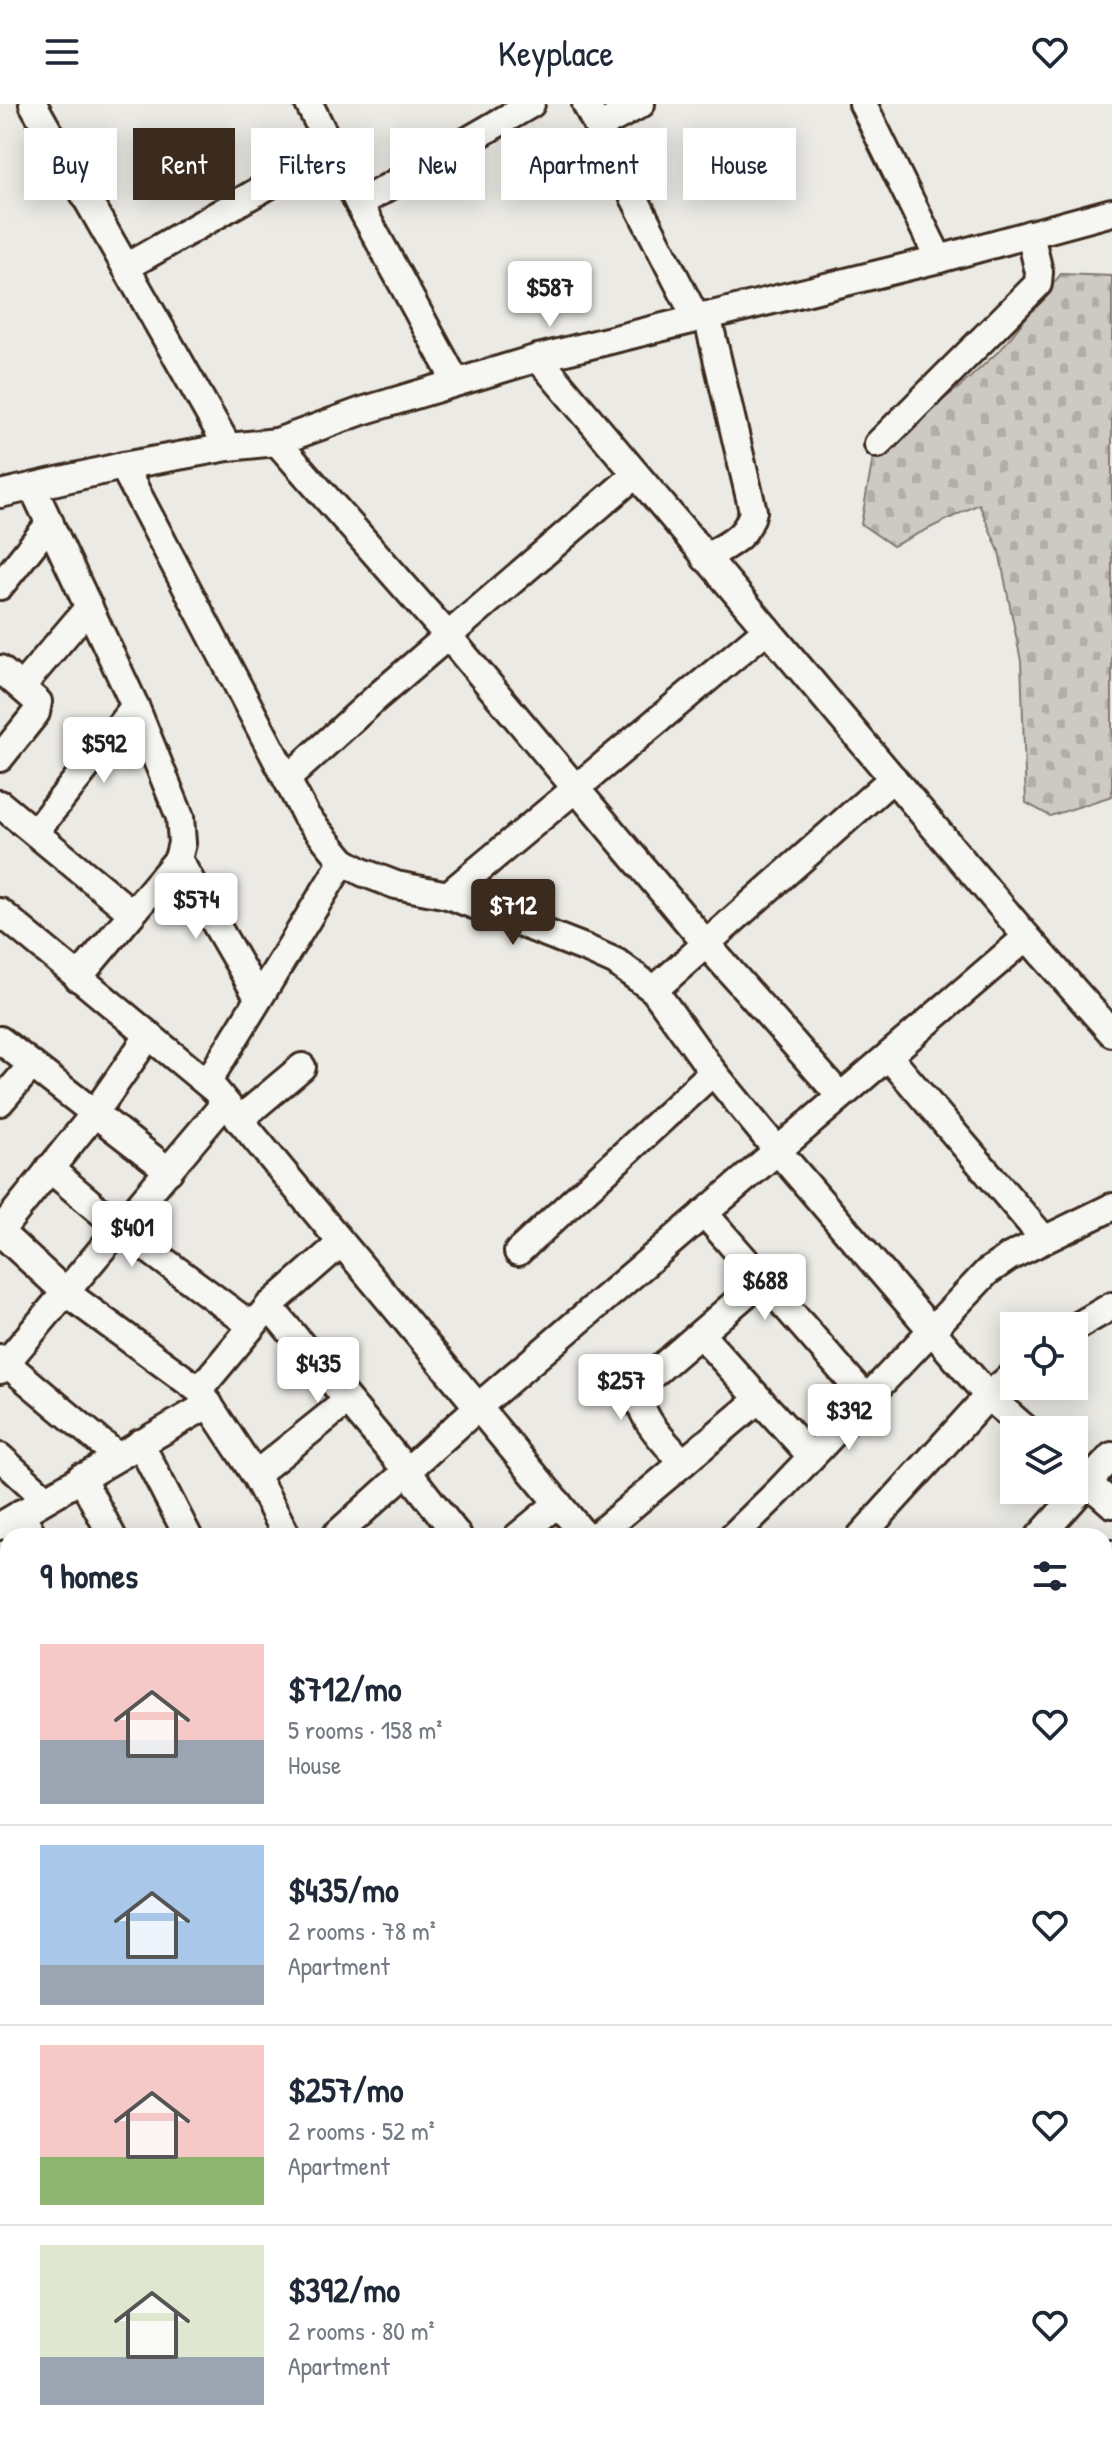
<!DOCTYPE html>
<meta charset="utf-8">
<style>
:root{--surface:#fff;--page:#f2f2f3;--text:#1f2937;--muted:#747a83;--line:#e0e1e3;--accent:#3b2a1e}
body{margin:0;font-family:"Patrick Hand",sans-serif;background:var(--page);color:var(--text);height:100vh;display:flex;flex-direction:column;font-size:30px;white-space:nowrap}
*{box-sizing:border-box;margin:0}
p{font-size:26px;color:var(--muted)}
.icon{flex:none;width:44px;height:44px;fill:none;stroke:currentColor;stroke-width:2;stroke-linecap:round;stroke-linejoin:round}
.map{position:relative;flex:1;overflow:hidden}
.panel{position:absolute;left:0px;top:1424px;width:1112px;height:912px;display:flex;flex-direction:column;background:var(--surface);border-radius:24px 24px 0 0;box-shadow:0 4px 20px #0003}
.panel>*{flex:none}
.banner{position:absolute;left:24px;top:24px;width:1064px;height:72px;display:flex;gap:16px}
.fabs{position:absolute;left:1000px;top:1208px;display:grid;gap:16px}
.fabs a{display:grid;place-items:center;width:88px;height:88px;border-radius:0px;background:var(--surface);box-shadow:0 4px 20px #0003;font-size:40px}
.price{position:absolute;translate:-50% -68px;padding:0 18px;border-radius:8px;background:#fff;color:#222;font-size:26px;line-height:52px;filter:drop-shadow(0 2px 4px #0008)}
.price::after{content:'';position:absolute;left:50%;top:48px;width:24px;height:18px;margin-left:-12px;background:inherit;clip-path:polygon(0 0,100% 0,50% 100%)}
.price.selected{background:var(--accent);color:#fff}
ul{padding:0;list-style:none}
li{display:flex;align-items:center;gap:24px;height:200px;padding:0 40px}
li+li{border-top:2px solid var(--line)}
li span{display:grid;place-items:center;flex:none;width:224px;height:160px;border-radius:0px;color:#555}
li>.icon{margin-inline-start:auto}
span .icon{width:96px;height:96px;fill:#fffc;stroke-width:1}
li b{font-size:34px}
h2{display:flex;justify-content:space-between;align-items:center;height:96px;padding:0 40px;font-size:34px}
.tag{padding:0 28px;border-radius:0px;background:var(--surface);box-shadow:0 4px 20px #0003;font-size:28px;line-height:72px}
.tag.selected{background:var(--accent);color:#fff}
header{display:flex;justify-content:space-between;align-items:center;height:104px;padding:0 40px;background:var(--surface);font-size:36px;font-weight:600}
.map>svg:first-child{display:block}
</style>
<header><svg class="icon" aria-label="menu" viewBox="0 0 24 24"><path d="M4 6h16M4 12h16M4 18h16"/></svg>Keyplace<svg class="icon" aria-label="heart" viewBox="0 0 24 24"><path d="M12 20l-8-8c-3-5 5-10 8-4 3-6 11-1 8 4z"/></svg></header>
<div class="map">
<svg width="1112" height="2336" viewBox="0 0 1112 2336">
<defs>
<pattern id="cemetery-stones" width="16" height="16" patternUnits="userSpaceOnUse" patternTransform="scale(2)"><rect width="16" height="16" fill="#cdcac4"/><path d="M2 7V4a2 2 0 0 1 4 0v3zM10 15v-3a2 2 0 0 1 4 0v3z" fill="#b1aea8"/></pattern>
</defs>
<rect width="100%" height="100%" fill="#ebeae5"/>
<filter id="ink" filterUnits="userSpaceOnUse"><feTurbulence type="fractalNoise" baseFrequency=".0125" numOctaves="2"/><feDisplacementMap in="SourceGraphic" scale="16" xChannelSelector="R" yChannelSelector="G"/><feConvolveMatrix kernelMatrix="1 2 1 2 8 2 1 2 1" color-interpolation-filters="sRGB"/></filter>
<g filter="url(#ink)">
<path fill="#dcdad4" d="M0 1865 8 1874V2328H393L400 2336H0Z"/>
<path fill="url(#cemetery-stones)" stroke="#847a71" stroke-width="2" d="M1061 170 1112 172V692L1050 712 1026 699 1021 557 999 447 979 400 893 442 861 420 874 348 961 282 1002 244Z"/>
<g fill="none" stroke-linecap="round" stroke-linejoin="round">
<defs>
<g id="minor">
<path d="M33 0 228 343"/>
<path d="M309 0 359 100 456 278"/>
<path d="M586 0 696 214"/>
<path d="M863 0 939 155"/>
<path d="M598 23 641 0"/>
<path d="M359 100 531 0"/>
<path d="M126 163 332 45"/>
<path d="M538 254 1027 833 1112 929"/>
<path d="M277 338 449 533 708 842 840 992"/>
<path d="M878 340 1038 180 1039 168 1030 130"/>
<path d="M123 362 306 712 343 757 362 768 396 781 448 791 587 845 616 858 654 886 713 968 777 1046 988 1292 1027 1326"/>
<path d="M33 384 135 602 180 713 182 739 178 755 78 874"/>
<path d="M0 390 123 362 228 343 277 338 362 307 538 254 939 155 1112 108"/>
<path d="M705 454C728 440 747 434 753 407L707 211"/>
<path d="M0 482 50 419"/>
<path d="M0 565 38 598 36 609 0 654"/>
<path d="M22 582 89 503"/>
<path d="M287 675 378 592 635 371"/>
<path d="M0 700 132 809"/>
<path d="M35 728 135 602"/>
<path d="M178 755 258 893"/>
<path d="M448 791 767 525"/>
<path d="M0 808 215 986 585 1432"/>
<path d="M654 886 893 674"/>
<path d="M0 936 169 1067"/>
<path d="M889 953 1044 1135"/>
<path d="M207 979 343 757"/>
<path d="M0 998 32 961"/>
<path d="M239 1016 302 963"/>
<path d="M49 1064 121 1125 252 1222"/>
<path d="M704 1109 866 1294"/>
<path d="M0 1127 94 1010 149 931"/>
<path d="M0 1128 65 1188 199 1286 255 1371 287 1432"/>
<path d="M518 1148 713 968"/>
<path d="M269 1202 407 1367 458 1432"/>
<path d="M1074 1224 1112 1202"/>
<path d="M700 1230 811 1352"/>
<path d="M0 1254 117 1352"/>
<path d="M0 1266 225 999"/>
<path d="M199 1286 269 1202 340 1140"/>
<path d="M140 1339 188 1432"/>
<path d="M0 1353 45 1394"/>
<path d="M683 1359C667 1339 631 1309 642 1280L762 1176"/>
<path d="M1074 1367 1112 1400"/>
<path d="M255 1371 347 1297"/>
<path d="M81 1373 112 1432"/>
<path d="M21 1409 33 1432"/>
<path d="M0 1422 209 1300"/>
<path d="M335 1432 478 1303 1027 833"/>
<path d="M518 1432 558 1399"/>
<path d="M596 1432 759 1295"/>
<path d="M733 1432 779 1387 987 1168 1009 1153 1112 1103"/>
<path d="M861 1432 988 1292 1014 1270"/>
<path d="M1040 1432 1112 1352"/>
<path d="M1104 1459 1112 1450"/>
<path d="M0 1565 8 1575"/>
<path d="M1104 1632 1112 1623"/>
<path d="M0 1673 8 1683"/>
<path d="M1104 1790 1112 1798"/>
<path d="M1104 1915 1112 1918"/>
<path d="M1104 1995 1112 1994"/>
<path d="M1104 2123 1112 2116"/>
<path d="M1104 2297 1112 2307"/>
<path d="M553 2328 559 2336"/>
<path d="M616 2328 624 2336"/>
<path d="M789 2328 796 2336"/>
<path d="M895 2328 902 2336"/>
<path d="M1018 2328 1025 2336"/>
<path d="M850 2336 860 2328"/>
</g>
</defs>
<use href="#minor" stroke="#3b2a1e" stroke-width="32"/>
<use href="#minor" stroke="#f6f6f2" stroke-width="26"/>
<g stroke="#3b2a1e" stroke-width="6">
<path d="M0 1792 8 1801"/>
<path d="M0 1814 8 1823"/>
<path d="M0 1831 8 1841"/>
<path d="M0 1857 8 1873"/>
<path d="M0 2301 8 2286"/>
<path d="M416 2328 423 2336"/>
<path d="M435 2328 442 2336"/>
<path d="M454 2328 461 2336"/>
</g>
</g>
</g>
</svg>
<div class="fabs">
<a><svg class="icon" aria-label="locate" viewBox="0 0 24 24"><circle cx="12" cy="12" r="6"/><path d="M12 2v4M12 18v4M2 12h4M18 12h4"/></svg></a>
<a><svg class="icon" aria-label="layers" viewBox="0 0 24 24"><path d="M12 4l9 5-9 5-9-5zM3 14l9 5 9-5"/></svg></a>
</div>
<b class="price" style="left:550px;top:225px">$587</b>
<b class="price" style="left:104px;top:681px">$592</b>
<b class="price" style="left:196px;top:837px">$574</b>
<b class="price selected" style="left:513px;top:843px">$712</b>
<b class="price" style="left:132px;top:1165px">$401</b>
<b class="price" style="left:765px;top:1218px">$688</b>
<b class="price" style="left:318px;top:1301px">$435</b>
<b class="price" style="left:621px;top:1318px">$257</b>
<b class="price" style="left:849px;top:1348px">$392</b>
<div class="banner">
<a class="tag">Buy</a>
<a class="tag selected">Rent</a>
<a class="tag">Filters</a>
<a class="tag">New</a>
<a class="tag">Apartment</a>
<a class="tag">House</a>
</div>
<section class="panel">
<h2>9 homes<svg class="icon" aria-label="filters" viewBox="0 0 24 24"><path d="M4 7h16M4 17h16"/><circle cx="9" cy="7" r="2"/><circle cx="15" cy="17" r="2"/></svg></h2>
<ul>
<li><span style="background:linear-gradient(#f6c9c9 60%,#9aa5b1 0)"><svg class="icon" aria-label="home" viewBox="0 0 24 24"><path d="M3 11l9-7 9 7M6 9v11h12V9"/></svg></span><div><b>$712/mo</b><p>5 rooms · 158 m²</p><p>House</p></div><svg class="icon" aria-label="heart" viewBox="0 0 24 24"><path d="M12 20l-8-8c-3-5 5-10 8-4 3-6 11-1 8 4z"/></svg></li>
<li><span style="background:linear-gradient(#a9c7e8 75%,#9aa5b1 0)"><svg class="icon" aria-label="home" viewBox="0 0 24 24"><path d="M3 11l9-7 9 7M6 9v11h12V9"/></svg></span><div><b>$435/mo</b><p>2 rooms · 78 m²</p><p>Apartment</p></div><svg class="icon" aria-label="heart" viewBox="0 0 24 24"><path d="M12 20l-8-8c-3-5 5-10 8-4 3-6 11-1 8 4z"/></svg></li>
<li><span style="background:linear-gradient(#f6c9c9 70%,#8fb573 0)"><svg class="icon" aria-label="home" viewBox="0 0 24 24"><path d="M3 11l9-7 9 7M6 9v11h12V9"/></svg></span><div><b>$257/mo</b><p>2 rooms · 52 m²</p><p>Apartment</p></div><svg class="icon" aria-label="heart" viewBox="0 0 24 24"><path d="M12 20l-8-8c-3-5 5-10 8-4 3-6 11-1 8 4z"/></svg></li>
<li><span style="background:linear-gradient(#dfe7d0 70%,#9aa5b1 0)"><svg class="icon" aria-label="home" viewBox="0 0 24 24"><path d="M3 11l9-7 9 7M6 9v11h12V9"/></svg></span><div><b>$392/mo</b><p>2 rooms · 80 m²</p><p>Apartment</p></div><svg class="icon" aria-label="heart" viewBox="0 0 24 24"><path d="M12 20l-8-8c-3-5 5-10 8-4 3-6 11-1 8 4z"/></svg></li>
</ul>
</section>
</div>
